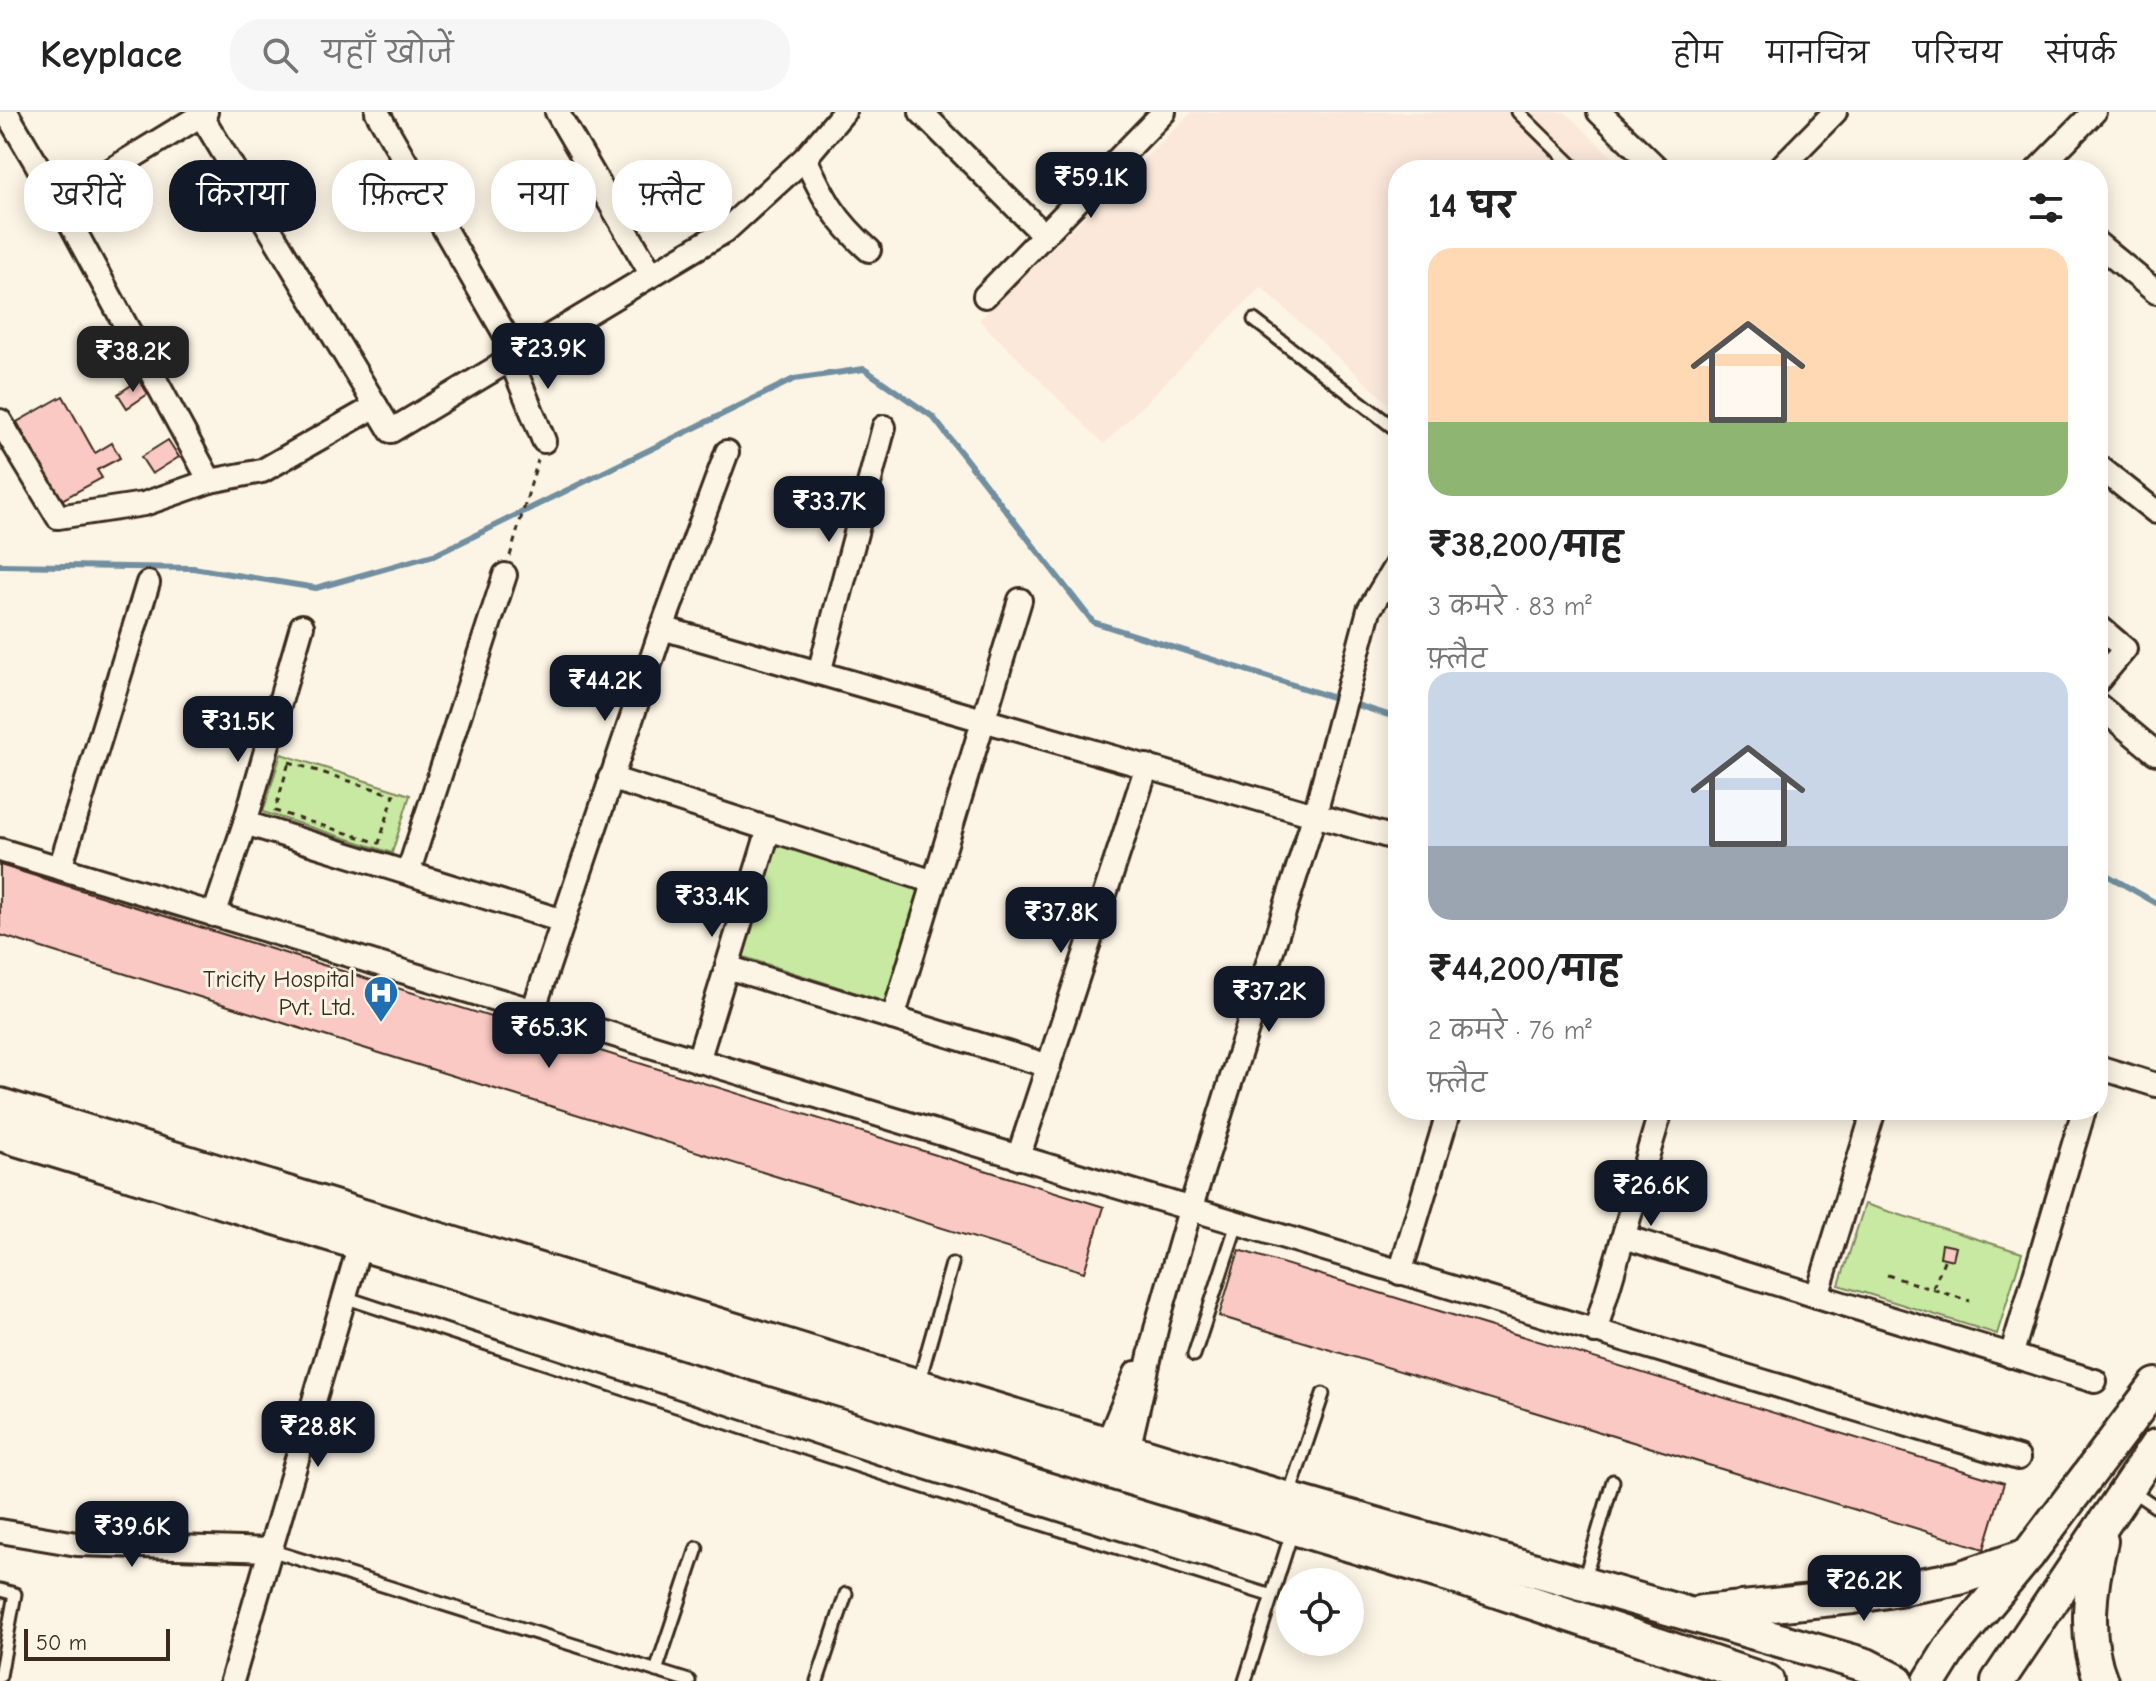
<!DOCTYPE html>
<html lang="hi">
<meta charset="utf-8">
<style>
:root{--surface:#fff;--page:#f6f6f6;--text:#222;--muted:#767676;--line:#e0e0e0;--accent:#111827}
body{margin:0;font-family:"Comic Neue","Playpen Sans Deva",sans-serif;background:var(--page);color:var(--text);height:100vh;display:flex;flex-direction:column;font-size:30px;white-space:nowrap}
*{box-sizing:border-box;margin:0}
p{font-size:26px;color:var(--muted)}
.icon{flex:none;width:44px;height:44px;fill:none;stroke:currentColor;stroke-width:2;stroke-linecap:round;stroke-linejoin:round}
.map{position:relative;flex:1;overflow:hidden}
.sheet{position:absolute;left:1388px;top:48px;width:720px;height:960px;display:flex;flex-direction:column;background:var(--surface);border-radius:32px;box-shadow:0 4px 20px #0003}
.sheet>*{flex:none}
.banner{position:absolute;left:24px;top:48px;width:760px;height:72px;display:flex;gap:16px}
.tools{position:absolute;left:1276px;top:1456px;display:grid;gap:16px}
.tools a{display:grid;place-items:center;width:88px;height:88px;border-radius:50%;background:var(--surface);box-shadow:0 4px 20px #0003;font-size:40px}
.scale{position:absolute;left:24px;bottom:20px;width:146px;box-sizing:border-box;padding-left:8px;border:4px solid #3b2a1e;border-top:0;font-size:22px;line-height:28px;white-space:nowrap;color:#3b2a1e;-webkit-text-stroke:6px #fcf5e5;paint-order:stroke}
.price{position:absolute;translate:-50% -68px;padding:0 18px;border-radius:16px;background:var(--accent);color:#fff;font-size:26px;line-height:52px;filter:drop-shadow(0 2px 4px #0008)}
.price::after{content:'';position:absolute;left:50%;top:48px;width:24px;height:18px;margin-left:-12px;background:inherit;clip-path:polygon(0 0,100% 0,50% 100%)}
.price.on{background:#222;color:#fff}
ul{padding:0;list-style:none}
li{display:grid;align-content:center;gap:16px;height:424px;padding:0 40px}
li span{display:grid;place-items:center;height:248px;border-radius:24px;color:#555}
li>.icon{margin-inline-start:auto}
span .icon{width:144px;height:144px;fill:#fffc;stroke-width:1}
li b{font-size:34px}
h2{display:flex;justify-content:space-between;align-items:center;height:96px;padding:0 40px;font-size:34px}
.tag{padding:0 28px;border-radius:32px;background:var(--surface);box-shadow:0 4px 20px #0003;font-size:28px;line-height:72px}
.tag.on{background:var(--accent);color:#fff}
header{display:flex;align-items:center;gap:48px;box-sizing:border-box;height:112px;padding:0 40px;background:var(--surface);border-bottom:2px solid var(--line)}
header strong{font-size:38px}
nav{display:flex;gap:44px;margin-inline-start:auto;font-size:28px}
.search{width:560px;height:72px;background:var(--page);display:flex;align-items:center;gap:20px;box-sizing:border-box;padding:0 28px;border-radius:32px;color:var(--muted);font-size:30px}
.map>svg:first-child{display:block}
</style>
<header>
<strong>Keyplace</strong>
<div class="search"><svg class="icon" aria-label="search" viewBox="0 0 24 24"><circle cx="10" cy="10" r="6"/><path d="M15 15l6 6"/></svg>यहाँ खोजें</div>
<nav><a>होम</a><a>मानचित्र</a><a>परिचय</a><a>संपर्क</a></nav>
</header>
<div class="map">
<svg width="2156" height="1569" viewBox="0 0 2156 1569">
<rect width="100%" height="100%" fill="#fcf5e5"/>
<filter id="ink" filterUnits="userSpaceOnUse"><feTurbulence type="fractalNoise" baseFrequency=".0125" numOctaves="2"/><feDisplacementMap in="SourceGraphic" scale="16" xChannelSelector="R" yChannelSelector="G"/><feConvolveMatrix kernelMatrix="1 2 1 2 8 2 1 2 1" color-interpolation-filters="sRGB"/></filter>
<g filter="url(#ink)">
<path fill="#fbe8db" d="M1192 0H1565L1626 58H1398V300L1261 175 1104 332 979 208Z"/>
<g fill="#c7e9a1" stroke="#818a60" stroke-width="2">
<path d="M281 642 410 683 392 741 263 700Z"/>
<path d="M777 729 922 776 885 890 741 844Z"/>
<path d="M1865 1092 2022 1141 1997 1222 1839 1173Z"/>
</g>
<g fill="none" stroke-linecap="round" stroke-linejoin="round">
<g stroke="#718fa0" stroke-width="6">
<path d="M0 453 193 456 316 476 437 442 794 267 864 257 933 305 1093 510 1398 606"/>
<path d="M2098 758 2156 791"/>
</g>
</g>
<g fill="#fac9c3" stroke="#3b2a1e" stroke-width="2">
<path d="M139 268 148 282 127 296 118 282Z"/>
<path d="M63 284 95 341 112 331 120 346 97 358 102 366 60 389 17 310Z"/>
<path d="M168 328 179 345 152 362 141 345Z"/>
<path d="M0 753 1104 1095 1084 1160 0 823Z"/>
<path d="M1942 1132 1956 1135 1953 1148 1940 1145Z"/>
<path d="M1239 1138 2004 1371 1984 1437 1219 1204Z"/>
</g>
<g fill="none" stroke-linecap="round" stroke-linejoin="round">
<defs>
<g id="lane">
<path d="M1518 0 1577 58"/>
<path d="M1634 58 1647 46"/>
<path d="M1254 208 1398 319"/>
<path d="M344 1185 892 1365 1272 1484"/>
<path d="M1194 1243 1237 1112"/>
<path d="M919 1269 952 1152"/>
<path d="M2131 1378 2156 1395"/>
<path d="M1289 1383 1323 1282"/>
<path d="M270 1438 689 1569"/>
<path d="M1584 1468 1613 1369"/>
<path d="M0 1478 15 1482 0 1564"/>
<path d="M656 1559 697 1436"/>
<path d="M817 1569 846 1482"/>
<path d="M1245 1569 1292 1420"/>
</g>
<g id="street">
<path d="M377 0 517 243"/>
<path d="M557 0 652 163"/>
<path d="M921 0 1044 123"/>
<path d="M1599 0 1659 58"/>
<path d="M201 3 391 319 725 119 805 46 844 0"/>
<path d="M805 46C824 87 835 108 869 138"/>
<path d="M1778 58 1835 0"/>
<path d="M2037 58 2094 0"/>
<path d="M59 90 206 0"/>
<path d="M2098 132 2156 180"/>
<path d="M985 184 1164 0"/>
<path d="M510 246 544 329"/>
<path d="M0 309 58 405 144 392 210 369 59 90 6 0"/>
<path d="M2098 354 2156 400"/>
<path d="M210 369 262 359 376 294"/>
<path d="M2098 514 2125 537 2098 569"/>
<path d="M662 516 1398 727"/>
<path d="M819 561 884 315"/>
<path d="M2098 593 2156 641"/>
<path d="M610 666 934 770"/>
<path d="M245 711 563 809"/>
<path d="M0 738 2018 1346"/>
<path d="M60 756 148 471"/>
<path d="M408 761 505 463"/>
<path d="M214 803 245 711 302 514"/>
<path d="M727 855 1049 954"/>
<path d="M533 899 662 516 727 340"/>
<path d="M893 906 1020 488"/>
<path d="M698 949 769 717"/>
<path d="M2098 955 2156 973"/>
<path d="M1018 1046 1147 654"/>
<path d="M1624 1125 2095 1269"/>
<path d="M1400 1161 1449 998"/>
<path d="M1817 1184 1874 998"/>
<path d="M1595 1220 1661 998"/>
<path d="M2011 1244 2084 998"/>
<path d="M1102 1344 1136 1261"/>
<path d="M1125 1351 1158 1209 1190 1098 1315 702 1369 498 1398 450"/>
<path d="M0 1419 77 1432 270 1438"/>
<path d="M232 1569 360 1132"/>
</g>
<g id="secondary">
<path d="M0 993 1288 1387 1866 1553 1897 1569"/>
<path d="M0 1022 1452 1464 1767 1569"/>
<path d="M2101 1429C2090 1475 2083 1524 2101 1569"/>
<path d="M1702 1500 1853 1485 1959 1466 2028 1443"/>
<path d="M1930 1569 1950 1537 2028 1443 2156 1273"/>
<path d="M1998 1569 2156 1334"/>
</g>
</defs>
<use href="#lane" stroke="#3b2a1e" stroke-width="17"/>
<use href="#street" stroke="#3b2a1e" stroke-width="28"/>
<use href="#secondary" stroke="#3b2a1e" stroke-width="38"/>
<g stroke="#3b2a1e" stroke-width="3" stroke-dasharray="6 6" stroke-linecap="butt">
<path d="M510 444 538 348"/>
<path d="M289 650 394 683 379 731 275 699Z"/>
<path d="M1887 1163 1970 1189"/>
<path d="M1933 1176 1945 1146"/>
</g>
<use href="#lane" stroke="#fcf5e5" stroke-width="11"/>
<use href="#street" stroke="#fcf5e5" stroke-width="22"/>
<use href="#secondary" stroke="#fcf5e5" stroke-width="32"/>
</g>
</g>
<defs>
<symbol id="hospital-pin" viewBox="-11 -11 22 30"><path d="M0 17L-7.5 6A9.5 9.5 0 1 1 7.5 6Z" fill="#1f6fb2" stroke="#fcf5e5"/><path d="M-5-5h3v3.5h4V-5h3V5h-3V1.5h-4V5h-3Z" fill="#fff"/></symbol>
</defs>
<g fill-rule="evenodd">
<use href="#hospital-pin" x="361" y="861" width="40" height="54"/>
</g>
<g text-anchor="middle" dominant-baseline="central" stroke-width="6" stroke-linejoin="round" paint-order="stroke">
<g font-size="24" fill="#3b2a1e" stroke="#fcf5e5" text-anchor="end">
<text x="355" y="867">Tricity Hospital<tspan x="355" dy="28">Pvt. Ltd.</tspan></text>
</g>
</g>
</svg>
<div class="tools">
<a><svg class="icon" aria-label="locate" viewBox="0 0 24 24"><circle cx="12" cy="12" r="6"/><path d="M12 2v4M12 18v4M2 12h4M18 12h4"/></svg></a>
</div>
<div class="scale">50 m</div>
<b class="price" style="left:1091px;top:108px">₹59.1K</b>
<b class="price" style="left:548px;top:279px">₹23.9K</b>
<b class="price on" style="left:133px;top:282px">₹38.2K</b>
<b class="price" style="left:829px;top:432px">₹33.7K</b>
<b class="price" style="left:605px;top:611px">₹44.2K</b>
<b class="price" style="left:238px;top:652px">₹31.5K</b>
<b class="price" style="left:712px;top:827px">₹33.4K</b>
<b class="price" style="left:1061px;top:843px">₹37.8K</b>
<b class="price" style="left:1269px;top:922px">₹37.2K</b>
<b class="price" style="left:549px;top:958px">₹65.3K</b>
<b class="price" style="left:1651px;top:1116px">₹26.6K</b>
<b class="price" style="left:318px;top:1357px">₹28.8K</b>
<b class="price" style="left:132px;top:1457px">₹39.6K</b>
<b class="price" style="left:1864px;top:1511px">₹26.2K</b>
<div class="banner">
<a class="tag">खरीदें</a>
<a class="tag on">किराया</a>
<a class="tag">फ़िल्टर</a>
<a class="tag">नया</a>
<a class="tag">फ़्लैट</a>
</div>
<section class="sheet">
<h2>14 घर<svg class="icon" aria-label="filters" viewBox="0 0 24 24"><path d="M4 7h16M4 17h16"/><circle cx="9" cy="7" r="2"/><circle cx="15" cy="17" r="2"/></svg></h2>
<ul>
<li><span style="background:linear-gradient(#ffd9b3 70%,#8fb573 0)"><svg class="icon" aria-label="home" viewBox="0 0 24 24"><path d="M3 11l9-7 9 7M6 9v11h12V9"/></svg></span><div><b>₹38,200/माह</b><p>3 कमरे · 83 m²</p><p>फ़्लैट</p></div></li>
<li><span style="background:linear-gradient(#c9d6e8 70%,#9aa5b1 0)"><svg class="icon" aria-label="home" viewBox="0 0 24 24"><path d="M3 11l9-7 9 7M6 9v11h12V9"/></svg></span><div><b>₹44,200/माह</b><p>2 कमरे · 76 m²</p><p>फ़्लैट</p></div></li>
</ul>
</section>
</div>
